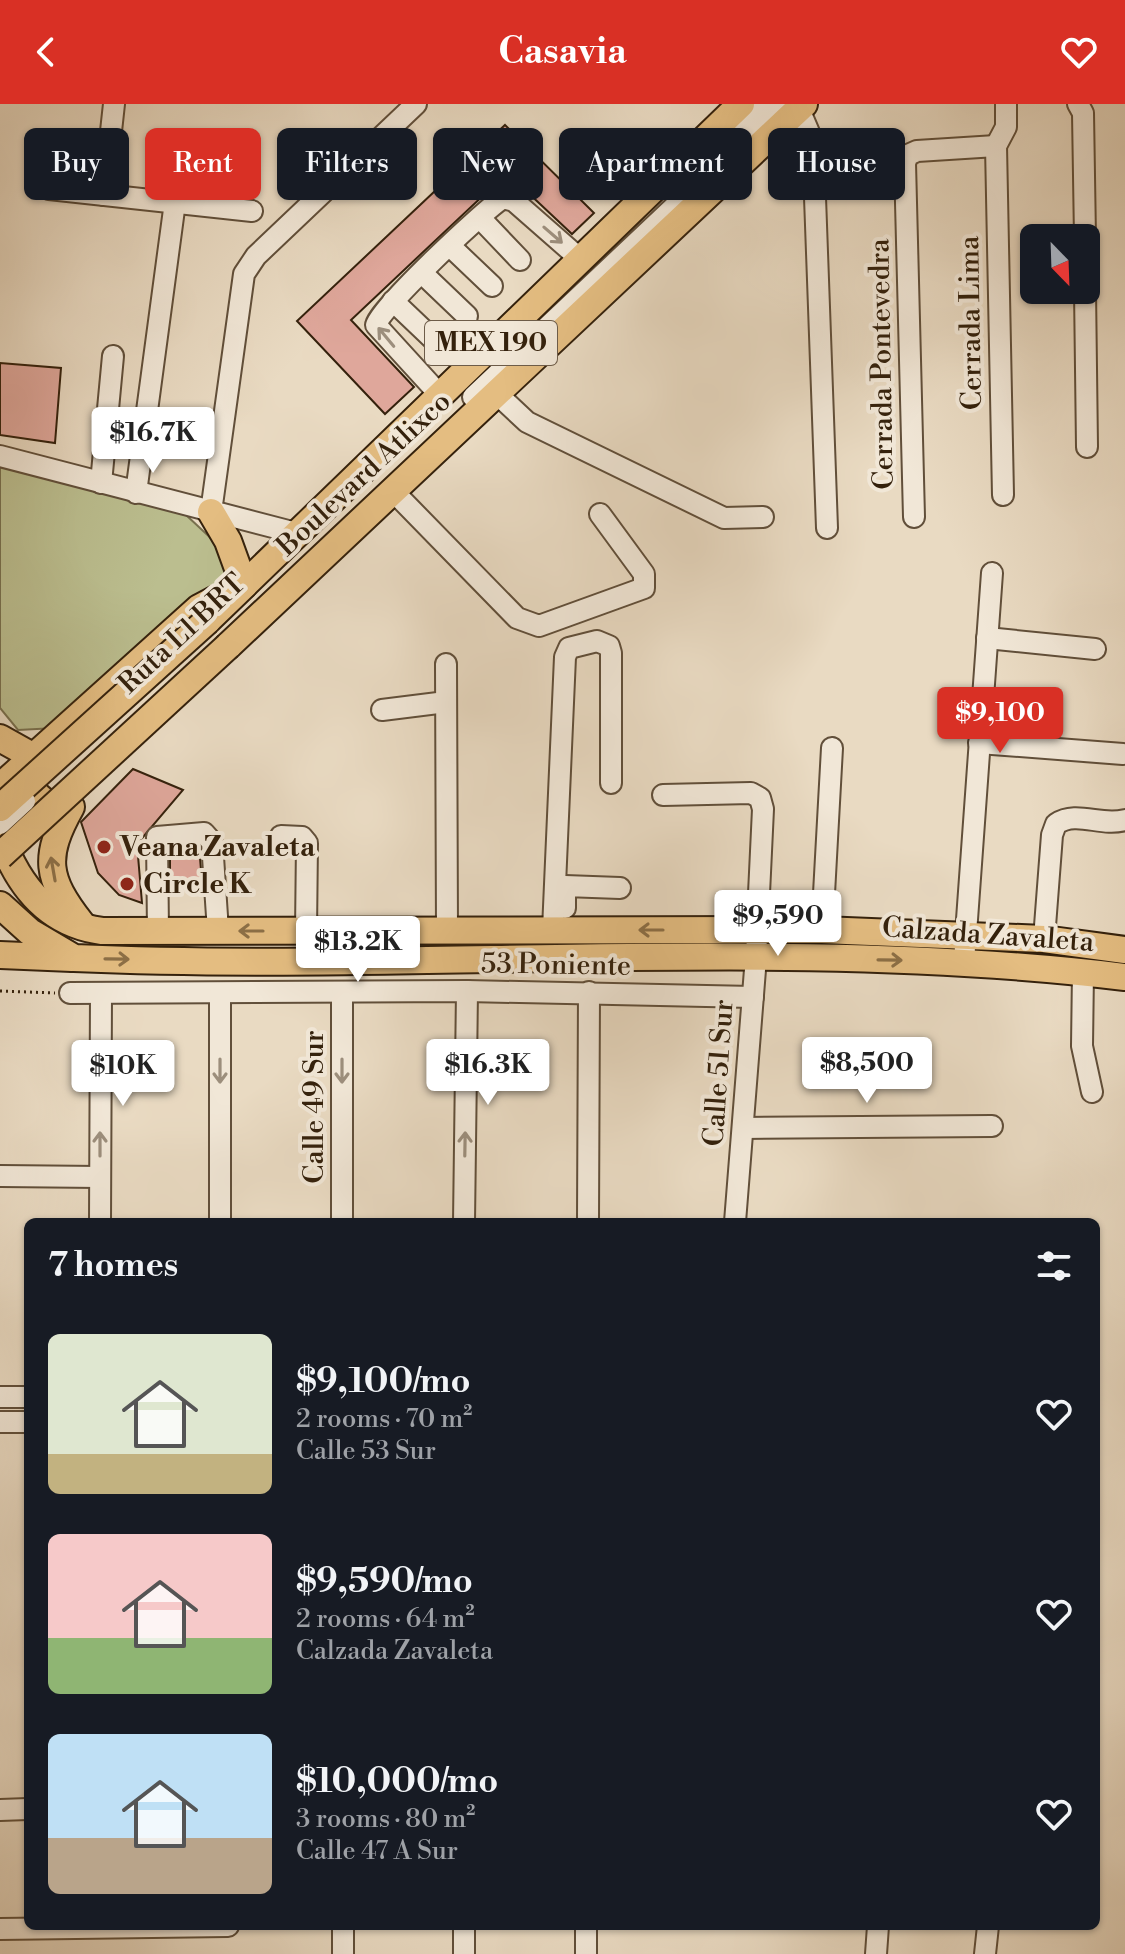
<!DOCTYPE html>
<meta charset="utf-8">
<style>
:root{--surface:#171b24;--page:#20242c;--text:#f1f3f6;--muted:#9ea1a6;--accent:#d93025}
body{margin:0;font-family:"Libre Bodoni",serif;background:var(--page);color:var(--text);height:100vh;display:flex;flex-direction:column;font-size:30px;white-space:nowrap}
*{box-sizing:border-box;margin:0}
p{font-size:26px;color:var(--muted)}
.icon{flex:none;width:44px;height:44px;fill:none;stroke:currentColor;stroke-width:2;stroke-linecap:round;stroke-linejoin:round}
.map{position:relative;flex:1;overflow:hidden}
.details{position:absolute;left:24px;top:1114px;width:1076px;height:712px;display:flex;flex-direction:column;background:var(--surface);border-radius:12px;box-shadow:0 2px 6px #0004}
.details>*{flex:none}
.top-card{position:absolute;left:24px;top:24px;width:1078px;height:72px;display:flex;gap:16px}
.needle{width:52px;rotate:157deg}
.buttons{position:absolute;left:1020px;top:120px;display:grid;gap:16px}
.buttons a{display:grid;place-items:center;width:80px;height:80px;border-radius:12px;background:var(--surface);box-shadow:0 2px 6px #0004;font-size:40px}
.price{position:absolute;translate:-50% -68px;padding:0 18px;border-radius:8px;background:#fff;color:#222;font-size:26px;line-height:52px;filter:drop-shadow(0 2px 4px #0008)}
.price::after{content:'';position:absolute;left:50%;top:48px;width:24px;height:18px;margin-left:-12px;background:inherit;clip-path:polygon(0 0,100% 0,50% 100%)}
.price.on{background:var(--accent);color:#fff}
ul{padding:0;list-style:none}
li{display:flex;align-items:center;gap:24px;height:200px;padding:0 24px}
li span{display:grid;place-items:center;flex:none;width:224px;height:160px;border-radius:12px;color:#555}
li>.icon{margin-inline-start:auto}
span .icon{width:96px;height:96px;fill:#fffc;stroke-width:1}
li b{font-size:34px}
h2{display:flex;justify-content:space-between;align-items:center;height:96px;padding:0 24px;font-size:34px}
.tag{padding:0 28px;border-radius:12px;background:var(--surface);box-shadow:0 2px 6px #0004;font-size:28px;line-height:72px}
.tag.on{background:var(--accent);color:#fff}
header{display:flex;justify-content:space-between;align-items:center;height:104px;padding:0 24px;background:var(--accent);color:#fff;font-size:36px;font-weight:800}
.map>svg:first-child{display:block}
</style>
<header><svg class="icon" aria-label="back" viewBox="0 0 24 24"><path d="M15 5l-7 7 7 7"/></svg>Casavia<svg class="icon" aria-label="heart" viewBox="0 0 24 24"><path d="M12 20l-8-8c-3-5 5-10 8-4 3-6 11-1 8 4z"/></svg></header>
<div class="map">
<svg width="1125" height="1850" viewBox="0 0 1125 1850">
<rect width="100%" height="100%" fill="#e9dac2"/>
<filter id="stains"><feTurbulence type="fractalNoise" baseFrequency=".0025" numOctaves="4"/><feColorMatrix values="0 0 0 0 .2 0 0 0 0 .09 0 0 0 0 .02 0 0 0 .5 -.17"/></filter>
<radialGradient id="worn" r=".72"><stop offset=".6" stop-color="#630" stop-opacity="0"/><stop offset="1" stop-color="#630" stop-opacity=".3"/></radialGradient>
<path fill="#bbbe8f" stroke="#78704e" stroke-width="2" d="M0 361 186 411 215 438 228 470 56 624 18 626 0 604Z"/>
<g fill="#dfa79b" stroke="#34210c" stroke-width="2">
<path d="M505 21 594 109 572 130 507 69 351 216 414 283 385 310 297 217Z"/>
<path d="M0 259 61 264 55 339 0 331Z"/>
<path d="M133 665 183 686 137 740 142 799 119 791 98 769 81 718Z"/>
<path d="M199 742 202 778 170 779V745Z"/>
</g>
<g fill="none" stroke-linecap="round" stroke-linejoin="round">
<defs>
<g id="minor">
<path d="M1078 0 1083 9 1085 134"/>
<path d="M799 5 813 38 827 424"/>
<path d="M676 82 761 0"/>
<path d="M49 85 252 107"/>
<path d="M104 91 114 0"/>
<path d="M480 114 520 156"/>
<path d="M450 142 492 182"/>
<path d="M422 169 467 212"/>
<path d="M1085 186 1087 343"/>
<path d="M393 197 435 237"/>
<path d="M439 290 376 221C376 208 485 105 503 94L514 97 579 154"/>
<path d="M497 290 527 318 724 414 763 413"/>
<path d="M473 293 783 0"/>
<path d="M0 352 296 429"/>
<path d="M101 379 113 252"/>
<path d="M393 387 517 514 539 522 644 484V470L600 410"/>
<path d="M136 389 175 98"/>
<path d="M1003 391 996 42 1006 23V0"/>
<path d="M211 408 244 170 256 152 416 0"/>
<path d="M914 413 905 59 908 51 917 47 996 42"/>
<path d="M987 534 1095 545"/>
<path d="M446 560 447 826"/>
<path d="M382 606 446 598"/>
<path d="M979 639 1123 650"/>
<path d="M663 691 751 689 760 694 763 705 756 853 735 1118"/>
<path d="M281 732 302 733 307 739 306 827"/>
<path d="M565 804V782L620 784"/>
<path d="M553 826 565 553 569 544 597 537 609 542 611 549V679"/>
<path d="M822 826 832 644"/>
<path d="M158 828 157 733 204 729 212 738 218 827"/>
<path d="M1044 835 1052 731 1056 720C1077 706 1101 723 1125 716"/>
<path d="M964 857 992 469"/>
<path d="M1083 868 1082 942 1092 988"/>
<path d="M70 889 467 887 753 893"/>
<path d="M220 889V1118"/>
<path d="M743 1024 992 1022"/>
<path d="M0 1072 100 1073"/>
<path d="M100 1118 101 890"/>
<path d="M342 1118V889"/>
<path d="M464 1118 467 887"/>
<path d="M588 1118 589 888"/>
<path d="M0 1293H28"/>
<path d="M0 1318H28"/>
<path d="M0 1706 28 1705"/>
<path d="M464 1822V1850"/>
<path d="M0 1825 228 1822"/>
<path d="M343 1850V1822"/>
<path d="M586 1850V1822"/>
<path d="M876 1850 878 1822"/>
<path d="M985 1850 988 1822"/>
</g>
<g id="major">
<path d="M211 408 228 437 244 481"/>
<path d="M207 517 741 0"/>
<path d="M228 542 804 0"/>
<path d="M0 634 34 653"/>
<path d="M33 656C23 686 41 704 71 703 43 753 46 774 81 819"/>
<path d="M0 683 199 504 216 495"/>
<path d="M0 731C17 780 47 820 102 827L822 826 1044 835 1125 846"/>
<path d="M0 801 30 828 74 854C424 869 776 831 1125 873"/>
<path d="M0 851 72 854"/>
</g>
</defs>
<use href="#minor" stroke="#614f3a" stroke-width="24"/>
<use href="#major" stroke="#34210c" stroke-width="30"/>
<path stroke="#34210c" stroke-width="3" stroke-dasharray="2 4" stroke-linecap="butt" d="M0 887 55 889"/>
<use href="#minor" stroke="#f1e7d7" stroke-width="20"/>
<use href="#major" stroke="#e4bd81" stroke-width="26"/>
<defs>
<path id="minor-bridge" d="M0 720 25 697"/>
<g id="major-bridge">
<path d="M0 704 207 517"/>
<path d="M0 752 228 542"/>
</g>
</defs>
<use href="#minor-bridge" stroke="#614f3a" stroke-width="24" stroke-linecap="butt"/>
<use href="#major-bridge" stroke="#34210c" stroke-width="30" stroke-linecap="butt"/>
<use href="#minor-bridge" stroke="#f1e7d7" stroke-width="20"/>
<use href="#major-bridge" stroke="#e4bd81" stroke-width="26"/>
</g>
<defs><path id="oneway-shaft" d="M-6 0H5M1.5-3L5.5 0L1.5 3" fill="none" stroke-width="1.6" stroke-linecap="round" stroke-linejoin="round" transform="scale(2)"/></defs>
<g stroke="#9c8e7c">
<use href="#oneway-shaft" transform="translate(553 131) rotate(41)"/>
<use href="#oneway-shaft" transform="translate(386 233) rotate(-130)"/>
<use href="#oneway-shaft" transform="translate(220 967) rotate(90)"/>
<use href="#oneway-shaft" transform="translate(342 967) rotate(90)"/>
<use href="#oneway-shaft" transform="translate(100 1040) rotate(-90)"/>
<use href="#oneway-shaft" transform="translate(465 1040) rotate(-89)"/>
</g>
<g stroke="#8c6f46">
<use href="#oneway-shaft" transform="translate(53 765) rotate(-100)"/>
<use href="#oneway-shaft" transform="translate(651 826) rotate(180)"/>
<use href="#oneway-shaft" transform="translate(251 827) rotate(180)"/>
<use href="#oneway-shaft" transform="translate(117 855) rotate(1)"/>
<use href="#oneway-shaft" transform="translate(890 856) rotate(1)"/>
</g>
<g fill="#8f2418" stroke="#f1e7d7" stroke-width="3">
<circle cx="104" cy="743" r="8"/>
<circle cx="127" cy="780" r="8"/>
</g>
<g text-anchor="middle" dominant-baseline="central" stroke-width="8" stroke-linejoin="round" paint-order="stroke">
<rect fill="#f1e7d7" stroke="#6d5c49" stroke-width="2" x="425" y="217" width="132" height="44" rx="6"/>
<g font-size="26" font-weight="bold" fill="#34210c">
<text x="491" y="239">MEX 190</text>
</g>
<g font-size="28" fill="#34210c" stroke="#f1e7d7">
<text transform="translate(971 219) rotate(-91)">Cerrada Lima</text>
<text transform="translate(882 260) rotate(-91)">Cerrada Pontevedra</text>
<text transform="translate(364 370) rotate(-43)">Boulevard Atlixco</text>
<text transform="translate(182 530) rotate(-43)">Ruta L1 BRT</text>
<text transform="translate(988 831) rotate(4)">Calzada Zavaleta</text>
<text transform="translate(556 861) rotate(1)">53 Poniente</text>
<text transform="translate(719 969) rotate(-86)">Calle 51 Sur</text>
<text transform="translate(314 1003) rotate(-90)">Calle 49 Sur</text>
</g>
<g font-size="28" font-weight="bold" fill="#34210c" stroke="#f1e7d7" text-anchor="start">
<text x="120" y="743">Veana Zavaleta</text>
<text x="143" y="780">Circle K</text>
</g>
</g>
<rect width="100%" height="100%" filter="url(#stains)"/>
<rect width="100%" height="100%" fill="url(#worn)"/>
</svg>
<div class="buttons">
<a><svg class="needle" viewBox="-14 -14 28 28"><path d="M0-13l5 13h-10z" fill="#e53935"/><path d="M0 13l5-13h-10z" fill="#9ea1a6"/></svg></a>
</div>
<b class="price" style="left:153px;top:371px">$16.7K</b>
<b class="price on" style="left:1000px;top:651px">$9,100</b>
<b class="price" style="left:778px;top:854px">$9,590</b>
<b class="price" style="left:358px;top:880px">$13.2K</b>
<b class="price" style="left:867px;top:1001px">$8,500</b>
<b class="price" style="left:488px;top:1003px">$16.3K</b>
<b class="price" style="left:123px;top:1004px">$10K</b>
<div class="top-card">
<a class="tag">Buy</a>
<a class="tag on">Rent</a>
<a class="tag">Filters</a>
<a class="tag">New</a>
<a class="tag">Apartment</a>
<a class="tag">House</a>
</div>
<section class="details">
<h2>7 homes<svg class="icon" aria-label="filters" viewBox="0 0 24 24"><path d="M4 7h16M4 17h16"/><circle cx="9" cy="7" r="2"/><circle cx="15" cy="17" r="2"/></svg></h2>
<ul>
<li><span style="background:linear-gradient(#dfe7d0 75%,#c2b280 0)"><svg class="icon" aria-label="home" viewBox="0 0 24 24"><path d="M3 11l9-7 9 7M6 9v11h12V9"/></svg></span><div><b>$9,100/mo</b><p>2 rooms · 70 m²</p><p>Calle 53 Sur</p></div><svg class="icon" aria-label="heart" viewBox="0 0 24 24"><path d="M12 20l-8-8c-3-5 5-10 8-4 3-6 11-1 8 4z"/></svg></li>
<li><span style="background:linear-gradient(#f6c9c9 65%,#8fb573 0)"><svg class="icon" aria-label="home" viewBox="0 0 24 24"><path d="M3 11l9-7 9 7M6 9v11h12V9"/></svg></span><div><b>$9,590/mo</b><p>2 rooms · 64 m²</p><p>Calzada Zavaleta</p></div><svg class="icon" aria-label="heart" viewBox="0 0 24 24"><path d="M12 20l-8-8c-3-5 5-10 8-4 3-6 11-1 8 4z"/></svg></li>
<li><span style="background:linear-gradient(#bfe0f5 65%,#b9a48a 0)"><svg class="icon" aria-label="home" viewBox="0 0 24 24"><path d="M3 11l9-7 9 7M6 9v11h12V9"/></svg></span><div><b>$10,000/mo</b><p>3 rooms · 80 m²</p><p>Calle 47 A Sur</p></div><svg class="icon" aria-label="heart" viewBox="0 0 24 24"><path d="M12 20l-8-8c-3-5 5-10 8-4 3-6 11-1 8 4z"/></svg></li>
</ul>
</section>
</div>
